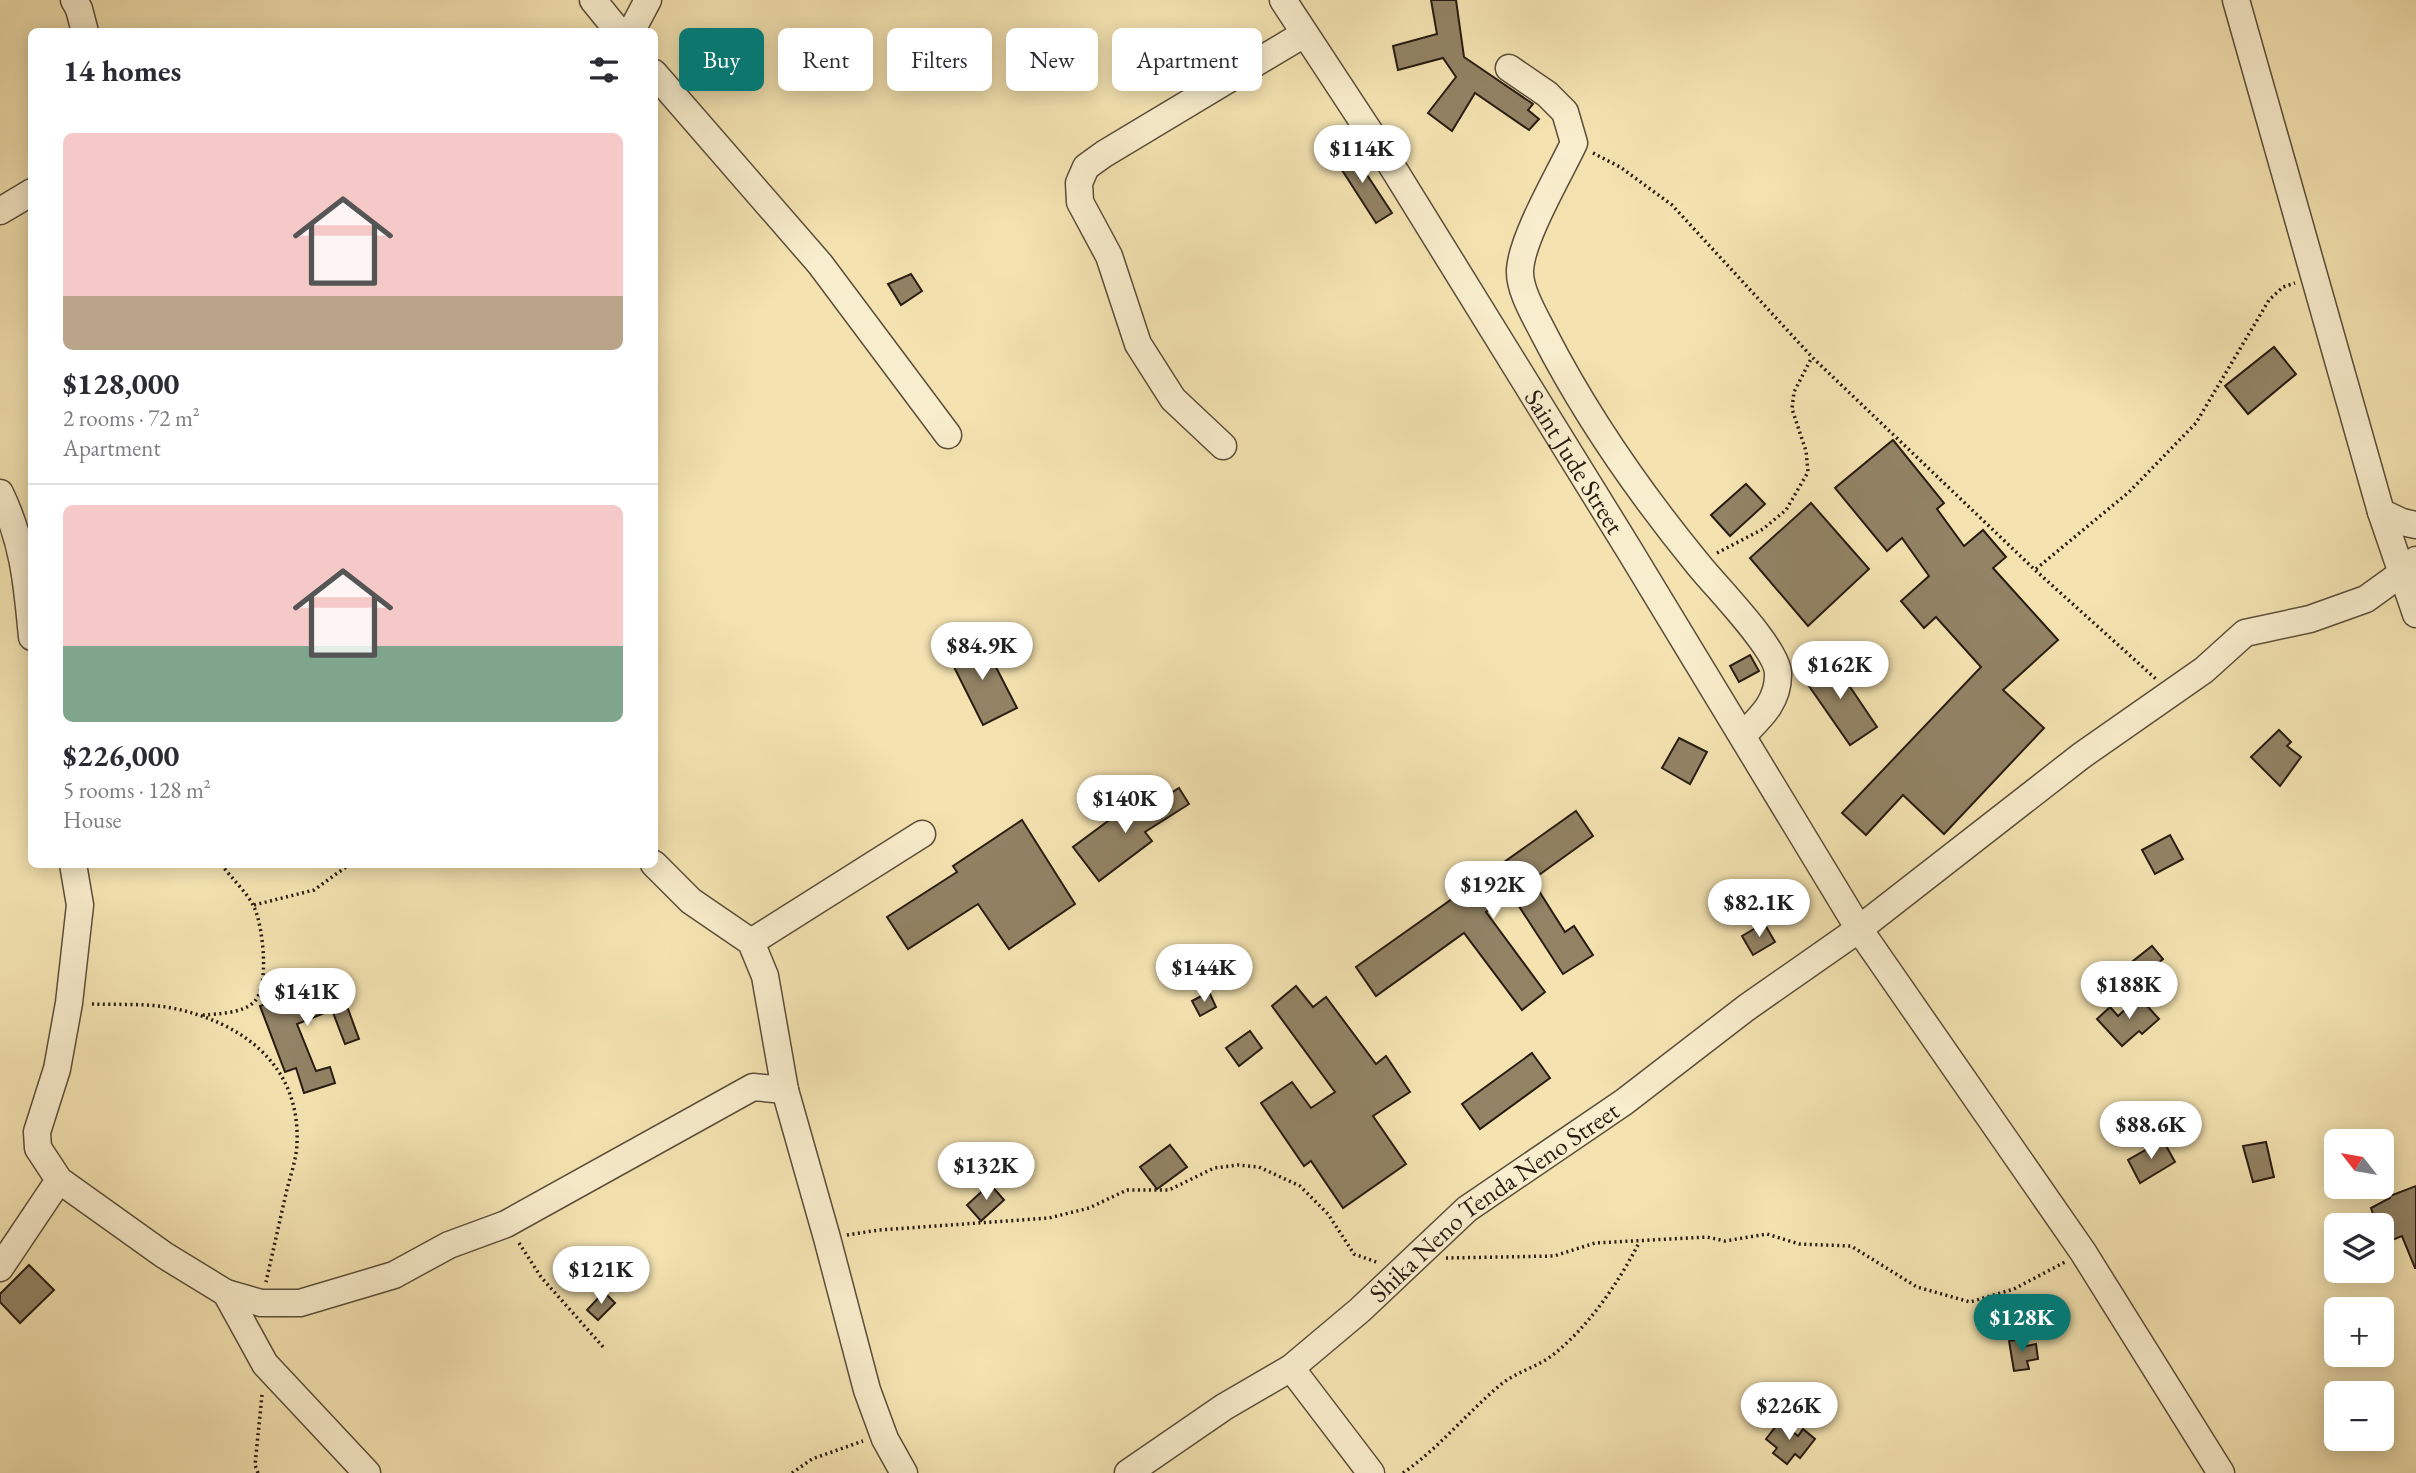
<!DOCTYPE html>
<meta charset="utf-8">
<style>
:root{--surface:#fff;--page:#f2f2f3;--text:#2b2b33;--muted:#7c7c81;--line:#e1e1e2;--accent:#0f766e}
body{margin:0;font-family:"EB Garamond",serif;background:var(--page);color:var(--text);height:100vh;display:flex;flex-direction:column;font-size:26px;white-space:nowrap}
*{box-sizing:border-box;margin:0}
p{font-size:23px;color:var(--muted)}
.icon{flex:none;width:38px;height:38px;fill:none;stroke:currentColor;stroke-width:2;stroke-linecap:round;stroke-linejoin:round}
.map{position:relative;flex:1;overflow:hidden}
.drawer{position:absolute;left:28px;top:28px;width:630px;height:840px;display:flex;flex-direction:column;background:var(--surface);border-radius:10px;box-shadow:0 4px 18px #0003}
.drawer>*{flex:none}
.banner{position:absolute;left:679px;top:28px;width:665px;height:63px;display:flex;gap:14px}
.needle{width:46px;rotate:301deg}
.fabs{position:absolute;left:2324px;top:1129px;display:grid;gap:14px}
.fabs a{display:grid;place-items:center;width:70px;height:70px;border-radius:10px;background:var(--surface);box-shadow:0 4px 18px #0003;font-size:35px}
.price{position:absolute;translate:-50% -60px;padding:0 16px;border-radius:24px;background:#fff;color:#222;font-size:23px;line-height:46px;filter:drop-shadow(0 2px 4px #0008)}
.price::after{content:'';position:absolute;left:50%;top:42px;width:21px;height:16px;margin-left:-10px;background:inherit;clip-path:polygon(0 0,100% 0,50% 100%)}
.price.selected{background:var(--accent);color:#fff}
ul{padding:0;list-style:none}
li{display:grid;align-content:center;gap:14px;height:371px;padding:0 35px}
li+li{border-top:2px solid var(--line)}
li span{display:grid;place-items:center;height:217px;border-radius:10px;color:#555}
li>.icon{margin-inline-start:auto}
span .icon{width:126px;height:126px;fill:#fffc;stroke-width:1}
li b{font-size:30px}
h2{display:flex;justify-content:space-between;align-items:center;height:84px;padding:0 35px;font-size:30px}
.tag{padding:0 24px;border-radius:10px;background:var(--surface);box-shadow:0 4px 18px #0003;font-size:24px;line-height:63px}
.tag.selected{background:var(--accent);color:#fff}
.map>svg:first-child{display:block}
</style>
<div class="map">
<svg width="2416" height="1473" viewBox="0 0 2416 1473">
<rect width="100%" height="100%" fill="#f4e3b1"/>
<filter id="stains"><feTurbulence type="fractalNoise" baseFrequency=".00286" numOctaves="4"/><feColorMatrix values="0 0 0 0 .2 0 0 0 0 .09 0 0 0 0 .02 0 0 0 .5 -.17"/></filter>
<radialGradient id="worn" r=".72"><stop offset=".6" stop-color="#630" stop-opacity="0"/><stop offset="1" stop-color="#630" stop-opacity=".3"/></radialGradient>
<g fill="#928365" stroke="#281c12" stroke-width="2">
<path d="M1431 0H1456L1464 57 1533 104 1528 110 1539 119 1529 130 1475 93 1452 131 1428 113 1456 77 1443 58 1398 70 1393 46 1437 34Z"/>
<path d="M1348 146 1392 213 1376 223 1333 156Z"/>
<path d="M911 274 922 291 901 305 888 284Z"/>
<path d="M2274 347 2296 374 2248 414 2225 386Z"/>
<path d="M1893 440 1944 503 1937 509 1964 546 1983 530 2006 557 1993 568 2058 640 2003 690 2044 728 1944 834 1903 795 1866 835 1842 813 1981 667 1936 617 1924 628 1901 601 1929 576 1902 538 1887 551 1835 488Z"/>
<path d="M1746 484 1765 504 1730 536 1711 515Z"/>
<path d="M1811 503 1869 569 1808 626 1750 558Z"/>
<path d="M981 638 1017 708 983 725 948 655Z"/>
<path d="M1750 655 1759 671 1739 682 1730 666Z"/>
<path d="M1830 657 1877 727 1850 745 1802 676Z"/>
<path d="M2279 730 2291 742 2287 746 2301 757 2280 786 2251 757Z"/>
<path d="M1679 738 1707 752 1690 784 1662 768Z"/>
<path d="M1179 788 1189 804 1145 832 1152 841 1099 881 1073 847 1127 807 1134 817Z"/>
<path d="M1576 811 1593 836 1532 880 1565 932 1574 926 1593 955 1563 974 1511 894 1486 912 1545 992 1522 1010 1464 933 1376 996 1356 967Z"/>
<path d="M1022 820 1075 904 1009 949 978 904 908 949 887 917 957 872 953 866Z"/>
<path d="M2170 835 2183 859 2155 874 2142 850Z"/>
<path d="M1764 923 1775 942 1753 955 1742 936Z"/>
<path d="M2152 946 2163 959 2134 982 2123 969Z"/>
<path d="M336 976 359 1039 345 1044 332 1010 297 1024 316 1071 330 1067 335 1083 304 1093 296 1068 285 1072 260 1006Z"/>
<path d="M1296 986 1313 1007 1326 997 1376 1064 1386 1056 1410 1092 1373 1116 1406 1164 1343 1208 1311 1161 1304 1166 1261 1103 1292 1082 1311 1108 1335 1092 1272 1006Z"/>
<path d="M1209 992 1216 1007 1200 1016 1192 1001Z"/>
<path d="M2139 997 2159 1019 2142 1034 2139 1031 2122 1046 2097 1019 2110 1007 2118 1016Z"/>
<path d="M1250 1031 1262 1048 1239 1066 1226 1048Z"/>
<path d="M1532 1053 1550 1078 1480 1129 1462 1104Z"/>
<path d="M2163 1140 2175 1162 2140 1183 2128 1160Z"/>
<path d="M2266 1142 2274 1177 2253 1182 2243 1146Z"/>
<path d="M1170 1145 1187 1167 1157 1189 1140 1167Z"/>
<path d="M990 1184 1004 1200 981 1221 967 1205Z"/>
<path d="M2416 1186V1268H2415L2402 1236 2382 1244V1225H2377L2371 1208 2390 1198V1196Z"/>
<path d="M29 1265 54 1290 20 1323 0 1302V1294Z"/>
<path d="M604 1292 615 1303 598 1320 587 1310Z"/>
<path d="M2025 1339 2026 1346 2036 1344 2038 1359 2027 1361 2029 1369 2014 1371 2009 1341Z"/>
<path d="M1780 1421 1798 1436 1803 1429 1815 1439 1800 1458 1795 1454 1787 1464 1773 1453 1777 1448 1766 1439Z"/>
</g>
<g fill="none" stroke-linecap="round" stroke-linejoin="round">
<defs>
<g id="minor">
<path d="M74 0 79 9 85 32"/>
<path d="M593 0 619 32"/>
<path id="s1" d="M1283 0 1390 163 1628 548 1859 929 2083 1252 2221 1473"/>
<path d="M2236 0 2381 512 2416 614"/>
<path d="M631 32 648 0"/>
<path d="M1509 68 1547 94 1565 112 1574 143C1559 175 1522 237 1520 270 1519 290 1535 316 1544 334 1586 416 1639 492 1697 563 1715 586 1777 648 1778 673 1779 701 1761 717 1743 735"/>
<path d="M654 73 820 264 948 435"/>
<path d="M0 211 32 192"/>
<path d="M1223 446 1173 399 1138 344 1109 256 1080 202 1079 183 1086 167 1104 154 1304 34"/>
<path d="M0 493C24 543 27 584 32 637"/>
<path d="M2381 512 2402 522 2416 525"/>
<path d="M73 864 80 905 69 1003 57 1069 37 1132 38 1148 59 1180 164 1255 226 1293 265 1364 367 1473"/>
<path d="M654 864 691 901 751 942 765 976 785 1090 827 1238 867 1390 885 1439 904 1473"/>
<path d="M751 942 922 834"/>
<path d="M0 1268 59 1180"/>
<path d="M226 1293 261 1303H300L394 1275 449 1245 506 1224 753 1087 785 1090"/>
<path d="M1291 1368 1371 1473"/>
<path id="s2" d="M1128 1473 1224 1407 1291 1368 1360 1310 1467 1209 1624 1102 1746 1008 1859 929 2081 756 2204 670 2245 633 2310 619 2366 599 2402 573 2416 560"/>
</g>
</defs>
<use href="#minor" stroke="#5b4e3a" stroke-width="29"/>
<g stroke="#281c12" stroke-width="3.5" stroke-dasharray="2 3.5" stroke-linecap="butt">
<path d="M1593 153 1620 167 1672 205 1812 357 2035 570 2156 679"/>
<path d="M1717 553 1763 529 1786 510 1808 472 1806 451 1792 409 1794 392 1812 357"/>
<path d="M2036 569 2129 492 2196 423 2269 300 2283 287 2295 283"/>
<path d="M254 905 314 890 350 864"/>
<path d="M92 1004C118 1005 146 1003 172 1008 242 1022 300 1065 297 1142 297 1157 291 1174 287 1189 280 1220 273 1251 266 1282"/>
<path d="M203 1015C218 1014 243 1013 254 1002 270 986 263 926 254 907 247 892 231 878 221 864"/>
<path d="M847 1235 879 1230 1049 1218 1089 1208 1127 1190H1169L1214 1168 1238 1165 1259 1167 1300 1186 1328 1214 1354 1254 1379 1263"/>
<path d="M519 1243 541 1277 604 1348"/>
<path d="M1446 1258 1554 1256 1595 1243 1707 1237 1725 1241 1767 1234 1799 1244 1851 1246 1917 1287 1970 1302 2014 1289 2065 1262"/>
<path d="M258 1473 255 1465 262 1395"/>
<path d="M792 1473 812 1459 863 1441"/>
<path d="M1403 1473C1439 1448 1466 1414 1499 1386 1515 1372 1538 1367 1554 1354 1590 1325 1618 1283 1639 1243"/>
</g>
<use href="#minor" stroke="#f8edcc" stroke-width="26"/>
</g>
<g text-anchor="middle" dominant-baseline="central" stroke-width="6" stroke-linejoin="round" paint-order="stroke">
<g font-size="26" fill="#281c12" stroke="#f8edcc">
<text stroke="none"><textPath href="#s1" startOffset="546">Saint Jude Street</textPath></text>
<text stroke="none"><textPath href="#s2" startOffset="457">Shika Neno Tenda Neno Street</textPath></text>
</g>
</g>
<rect width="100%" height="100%" filter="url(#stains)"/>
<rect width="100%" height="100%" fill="url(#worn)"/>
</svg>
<div class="fabs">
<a><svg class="needle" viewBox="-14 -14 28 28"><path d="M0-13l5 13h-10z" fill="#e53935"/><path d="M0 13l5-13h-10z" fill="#7c7c81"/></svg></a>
<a><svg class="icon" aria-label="layers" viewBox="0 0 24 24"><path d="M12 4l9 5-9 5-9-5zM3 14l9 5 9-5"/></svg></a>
<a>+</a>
<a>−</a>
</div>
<b class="price" style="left:1362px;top:185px">$114K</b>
<b class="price" style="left:982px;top:682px">$84.9K</b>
<b class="price" style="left:1840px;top:701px">$162K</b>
<b class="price" style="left:1125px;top:835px">$140K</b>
<b class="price" style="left:1493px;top:921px">$192K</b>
<b class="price" style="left:1759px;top:939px">$82.1K</b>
<b class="price" style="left:1204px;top:1004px">$144K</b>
<b class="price" style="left:2129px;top:1021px">$188K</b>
<b class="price" style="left:307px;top:1028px">$141K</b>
<b class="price" style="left:2151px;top:1161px">$88.6K</b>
<b class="price" style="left:986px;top:1202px">$132K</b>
<b class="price" style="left:601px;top:1306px">$121K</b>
<b class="price selected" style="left:2022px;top:1354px">$128K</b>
<b class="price" style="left:1789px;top:1442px">$226K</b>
<div class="banner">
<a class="tag selected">Buy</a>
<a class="tag">Rent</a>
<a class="tag">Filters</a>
<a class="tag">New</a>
<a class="tag">Apartment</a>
</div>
<section class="drawer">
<h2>14 homes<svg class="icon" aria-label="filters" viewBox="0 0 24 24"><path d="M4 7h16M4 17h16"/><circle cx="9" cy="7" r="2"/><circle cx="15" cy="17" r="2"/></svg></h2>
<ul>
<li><span style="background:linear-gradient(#f6c9c9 75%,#b9a48a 0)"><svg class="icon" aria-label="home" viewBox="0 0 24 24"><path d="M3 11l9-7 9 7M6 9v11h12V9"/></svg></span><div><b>$128,000</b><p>2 rooms · 72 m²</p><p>Apartment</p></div></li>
<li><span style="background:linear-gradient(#f6c9c9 65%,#7fa58c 0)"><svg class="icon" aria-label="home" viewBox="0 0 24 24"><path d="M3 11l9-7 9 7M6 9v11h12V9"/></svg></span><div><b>$226,000</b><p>5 rooms · 128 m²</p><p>House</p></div></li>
</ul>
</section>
</div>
